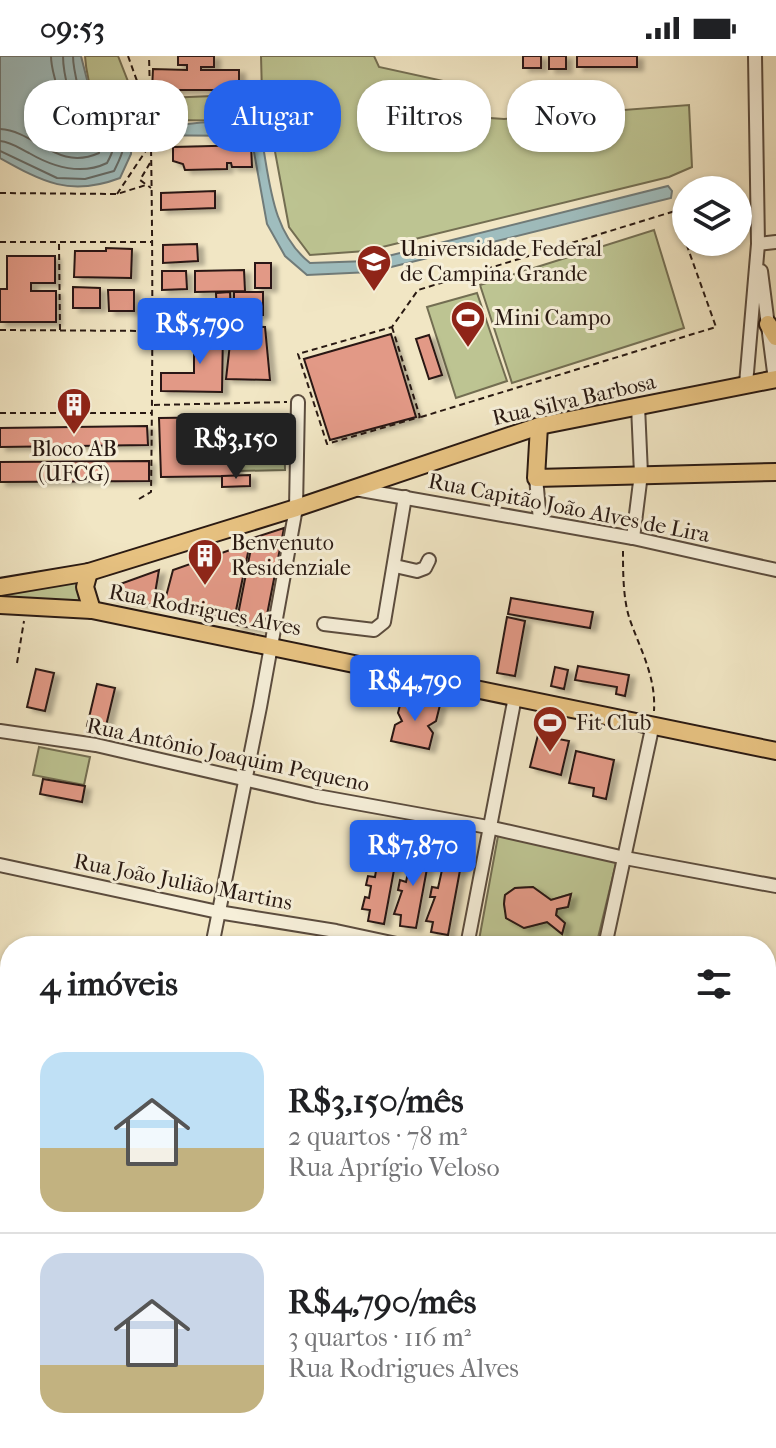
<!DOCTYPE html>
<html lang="pt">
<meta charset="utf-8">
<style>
:root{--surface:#fff;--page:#f2f2f2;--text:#202124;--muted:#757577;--line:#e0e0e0;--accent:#2563eb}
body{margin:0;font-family:"IM FELL French Canon",serif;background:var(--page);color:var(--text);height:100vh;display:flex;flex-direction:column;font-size:30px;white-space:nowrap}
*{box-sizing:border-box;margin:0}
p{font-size:26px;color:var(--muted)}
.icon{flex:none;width:44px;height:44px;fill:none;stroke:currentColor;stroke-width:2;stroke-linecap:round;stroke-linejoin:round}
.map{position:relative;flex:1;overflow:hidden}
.drawer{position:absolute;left:0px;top:880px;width:776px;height:512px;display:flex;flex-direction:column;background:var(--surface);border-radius:32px 32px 0 0;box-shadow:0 2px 6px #0004}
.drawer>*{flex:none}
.hud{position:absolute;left:24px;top:24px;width:728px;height:72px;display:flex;gap:16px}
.controls{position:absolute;left:672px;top:120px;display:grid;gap:16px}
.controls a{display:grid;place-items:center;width:80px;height:80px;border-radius:50%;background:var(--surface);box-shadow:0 2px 6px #0004;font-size:40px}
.price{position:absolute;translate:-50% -68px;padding:0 18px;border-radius:8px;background:var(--accent);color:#fff;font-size:26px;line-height:52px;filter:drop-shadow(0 2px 4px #0008)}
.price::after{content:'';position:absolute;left:50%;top:48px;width:24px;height:18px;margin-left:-12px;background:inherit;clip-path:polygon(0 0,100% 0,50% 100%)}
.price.selected{background:#222;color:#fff}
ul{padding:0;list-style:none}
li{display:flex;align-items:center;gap:24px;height:200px;padding:0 40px}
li+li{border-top:2px solid var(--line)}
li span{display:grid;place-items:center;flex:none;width:224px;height:160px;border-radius:24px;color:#555}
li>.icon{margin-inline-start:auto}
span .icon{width:96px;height:96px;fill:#fffc;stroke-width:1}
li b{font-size:34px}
h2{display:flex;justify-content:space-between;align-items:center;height:96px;padding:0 40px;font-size:34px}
.tag{padding:0 28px;border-radius:32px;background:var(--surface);box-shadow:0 2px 6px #0004;font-size:28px;line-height:72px}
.tag.selected{background:var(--accent);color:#fff}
.status{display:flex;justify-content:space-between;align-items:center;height:56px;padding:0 40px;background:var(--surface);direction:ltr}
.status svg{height:22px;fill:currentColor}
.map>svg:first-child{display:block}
</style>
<div class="status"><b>09:53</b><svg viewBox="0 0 49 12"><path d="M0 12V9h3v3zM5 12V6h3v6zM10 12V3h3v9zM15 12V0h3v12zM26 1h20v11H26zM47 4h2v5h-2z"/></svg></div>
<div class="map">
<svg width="776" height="1392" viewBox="0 0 776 1392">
<defs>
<filter id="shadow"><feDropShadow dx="6" dy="3.5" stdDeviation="2" flood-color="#0004"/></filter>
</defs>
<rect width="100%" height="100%" fill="#f1e6c4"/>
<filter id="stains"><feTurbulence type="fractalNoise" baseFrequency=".0025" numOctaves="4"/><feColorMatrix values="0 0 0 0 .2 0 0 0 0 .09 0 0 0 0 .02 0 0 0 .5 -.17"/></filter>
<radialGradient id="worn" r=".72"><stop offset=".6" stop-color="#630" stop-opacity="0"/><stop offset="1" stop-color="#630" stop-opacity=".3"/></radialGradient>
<g fill="#bdc492" stroke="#736e52" stroke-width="2" fill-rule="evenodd">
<path d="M85 0H118L142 61 150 70 132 69 124 60 97 54C91 36 86 18 85 0Z"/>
<path d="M261 0H374L379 11 448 26V59L504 63 689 49 692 111 669 121 366 195 310 199 289 171 271 74 260 65 165 64V42L262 38Z"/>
<path d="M654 174 684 272 512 327 480 229Z"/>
<path d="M477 237 507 325 456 342 427 251Z"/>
<path d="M284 364 285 414 238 415 237 365Z"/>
<path d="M79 521 85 549 0 544V534Z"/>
<path d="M39 691 90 701 84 729 33 719Z"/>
<path d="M500 769 619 795 596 890H508L479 884ZM533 831 551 844 571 838 568 851 557 853 556 859 564 867 562 878 547 866 524 872 507 862 504 848 505 839 515 832Z"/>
</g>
<path fill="#9fbdbe" stroke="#707b79" stroke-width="2" d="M0 0H81L95 55 118 59 125 64 132 76C164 72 238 54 261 79 270 125 271 176 310 207L368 205 668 130 672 135 671 142 371 216 307 219 285 200 267 168 252 85 248 80 132 79 131 98 120 122C70 141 43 126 0 102Z"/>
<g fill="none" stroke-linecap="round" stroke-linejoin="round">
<g stroke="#646b68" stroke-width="2">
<path d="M0 73C36 75 57 116 99 97L100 87C65 78 64 64 57 32 55 21 51 12 51 0"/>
<path d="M0 85C11 86 19 92 29 97 53 111 80 120 107 107 113 96 117 87 109 76 101 74 90 75 84 69 72 60 63 15 63 0"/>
<path d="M0 95 57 122 85 123 114 115C124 95 129 86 116 67 109 65 96 66 90 62 82 56 73 11 73 0"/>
</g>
</g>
<g fill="#e29986" stroke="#291912" stroke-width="2" filter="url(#shadow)">
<path d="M178 0H214V11H201V14H239V34H152L153 13 187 14V9H178Z"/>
<rect x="523" y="0" width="18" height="12"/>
<rect x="549" y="0" width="17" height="13"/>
<rect x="577" y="0" width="60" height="11"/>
<path d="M251 89 252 111H232L231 107H227V113L185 114 183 108 173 105V91Z"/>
<path d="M215 135V152L161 154V137Z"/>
<path d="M197 188 198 205 163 207V189Z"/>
<path d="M106 192 132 193 131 222 74 221 75 195H106Z"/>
<path d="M7 200H55V227H31V235H56V266H0V233H7Z"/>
<rect x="255" y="207" width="16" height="25"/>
<path d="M244 214 245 235 195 236V215Z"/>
<path d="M162 215H186L187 233 162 234Z"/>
<path d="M73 231 100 232V252H73Z"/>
<path d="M108 234H134V255H109Z"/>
<path d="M230 236 231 259 217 260 216 237Z"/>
<path d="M234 236H263V259L234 260Z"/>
<path d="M232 270 265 271 270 324 226 323Z"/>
<path d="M194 274H223L222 336 161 335V317H194Z"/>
<path d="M391 278 416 361 330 384 304 303Z"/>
<path d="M429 279 442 319 429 323 416 283Z"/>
<path d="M236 361V420L161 421 159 362Z"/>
<path d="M147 370 148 389 0 391V372Z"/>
<path d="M149 405V425L0 426V406Z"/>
<path d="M250 419V430L222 431V420Z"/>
<path d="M284 472 264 574 236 569 253 482Z"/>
<path d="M250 487 234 564 164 548 173 514Z"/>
<path d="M159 514 153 549 112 542V531Z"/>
<path d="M511 542 593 556 590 572 508 558Z"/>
<path d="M507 561 525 565 515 620 497 617Z"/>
<path d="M578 610 629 619 625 640 616 638 617 631 575 624Z"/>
<path d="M555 611 568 614 564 633 551 630Z"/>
<path d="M36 613 54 617 45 655 27 651Z"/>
<path d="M97 628 115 632 105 674 87 670Z"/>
<path d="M402 641 440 649 436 665 428 670 433 677 429 693 391 685 395 669 402 665 398 657Z"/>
<path d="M538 679 569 685 561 719 530 711Z"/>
<path d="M576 695 614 704 606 743 593 740 594 732 569 727Z"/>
<path d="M43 723 85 730 82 746 40 738Z"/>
<path d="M385 784 399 787 384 868 368 865 370 854 362 853 365 841 369 842 371 830 366 829 368 820 375 821 378 802H375L376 794 383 795Z"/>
<path d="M417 789 431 791 416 872 400 870 401 859 394 858 402 835 398 834 400 824 406 826 410 807H406L408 799 415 800Z"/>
<path d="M449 796 463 798 448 879 431 876 433 866 426 865 435 841H430L432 831 438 832 442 814 438 813 440 805 447 807Z"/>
<path d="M533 831 551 844 571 838 568 851 557 853 556 859 565 867 562 878 547 866 524 872 506 862 504 848 505 839 515 832Z"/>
<path d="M123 1382H156L158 1392H123Z"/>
</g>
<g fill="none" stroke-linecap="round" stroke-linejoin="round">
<defs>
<g id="minor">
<path d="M758 188 776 186"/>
<path d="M761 215 775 324"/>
<path d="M746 328 758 188 755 0"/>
<path d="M536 422 540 464"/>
<path d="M355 433 633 482 776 514"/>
<path d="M633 482 641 418 638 350"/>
<path d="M395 510 417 515 425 512 429 504"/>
<path d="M324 568 374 574 384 566 405 441"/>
<path d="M0 675 96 689 317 740 488 771 625 802 776 830"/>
<path d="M0 809 218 856 336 875 406 890"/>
<path d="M212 890 260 651 296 452 298 346"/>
<path d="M467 890 515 641"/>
<path d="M605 890 653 668"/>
<path d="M0 945 10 946"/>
<path d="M766 965 776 967"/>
<path d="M766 1106 776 1108"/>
<path d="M0 1199 10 1220"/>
<path d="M766 1269 776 1265"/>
<path d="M766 1364 776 1359"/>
<path d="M165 1382 166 1392"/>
<path d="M206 1382 210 1392"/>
<path d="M315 1382 320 1392"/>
<path d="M478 1382 482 1392"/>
<path d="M592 1382 597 1392"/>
<path d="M0 1384 15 1382"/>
<path d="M115 1392V1382"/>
<path d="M709 1392 728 1382"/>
</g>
<g id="major">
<path d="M768 268 776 281"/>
<path d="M539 370 536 422 776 416"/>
<path d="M89 516 85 531 92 554"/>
<path d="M0 531 89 516 296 452 539 370 776 323"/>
<path d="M0 549 92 554 776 695"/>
</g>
</defs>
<use href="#minor" stroke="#5b4c3e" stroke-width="16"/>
<use href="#major" stroke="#291912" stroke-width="20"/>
<g stroke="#291912" stroke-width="2" stroke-dasharray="6 4" stroke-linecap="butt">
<path d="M128 0 137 25 151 49"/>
<path d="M150 107 140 124 151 132"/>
<path d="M0 137 117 138 146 129"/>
<path d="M117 138 151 87"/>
<path d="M0 186H151"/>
<path d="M59 188 60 274"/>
<path d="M392 271 420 361 327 388 298 298 392 271 418 234 675 155 686 185"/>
<path d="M0 274 152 275"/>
<path d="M154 349 287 346"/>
<path d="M0 357H151"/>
<path d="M421 361 716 271 686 187"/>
<path d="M139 443 151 436C153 290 153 145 149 0"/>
<path d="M623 495C623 516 623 544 630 564 641 595 656 621 654 655"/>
<path d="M17 607 24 565"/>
</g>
<use href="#minor" stroke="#f6efd9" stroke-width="12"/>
<use href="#major" stroke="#e8c382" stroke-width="16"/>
</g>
<defs>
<symbol id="university-pin" viewBox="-11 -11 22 30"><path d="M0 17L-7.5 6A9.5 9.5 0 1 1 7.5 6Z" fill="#8f2418" stroke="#f6efd9"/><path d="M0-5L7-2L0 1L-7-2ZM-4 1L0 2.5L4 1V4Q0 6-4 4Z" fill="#fff"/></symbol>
<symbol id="stadium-pin" viewBox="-11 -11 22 30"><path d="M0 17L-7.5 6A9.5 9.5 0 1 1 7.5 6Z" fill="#8f2418" stroke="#f6efd9"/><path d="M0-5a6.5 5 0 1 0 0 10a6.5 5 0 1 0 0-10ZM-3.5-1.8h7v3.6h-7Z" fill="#fff"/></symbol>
<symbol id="building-pin" viewBox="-11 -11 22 30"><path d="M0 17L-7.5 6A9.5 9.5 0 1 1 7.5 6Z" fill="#8f2418" stroke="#f6efd9"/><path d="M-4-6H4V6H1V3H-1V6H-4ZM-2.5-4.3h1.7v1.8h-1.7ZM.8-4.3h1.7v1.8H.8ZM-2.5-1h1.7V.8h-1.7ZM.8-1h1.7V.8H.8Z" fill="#fff"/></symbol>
</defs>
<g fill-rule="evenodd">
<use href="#university-pin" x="354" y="186" width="40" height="54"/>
<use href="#stadium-pin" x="448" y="242" width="40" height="54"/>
<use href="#building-pin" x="54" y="329" width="40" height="54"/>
<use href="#building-pin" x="185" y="480" width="40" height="54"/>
<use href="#stadium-pin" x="530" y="647" width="40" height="54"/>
</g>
<g text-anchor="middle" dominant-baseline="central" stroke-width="6" stroke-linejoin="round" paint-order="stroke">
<g font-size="22" fill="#291912" stroke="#f6efd9" text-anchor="start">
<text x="400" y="193">Universidade Federal<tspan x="400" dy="25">de Campina Grande</tspan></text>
<text x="494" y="262">Mini Campo</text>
<text x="74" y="393" text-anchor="middle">Bloco AB<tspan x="74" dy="25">(UFCG)</tspan></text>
<text x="231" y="487">Benvenuto<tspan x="231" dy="25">Residenziale</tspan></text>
<text x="576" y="667">Fit Club</text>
</g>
<g font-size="22" fill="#291912" stroke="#f6efd9">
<text transform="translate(574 344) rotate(-13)">Rua Silva Barbosa</text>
<text transform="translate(569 452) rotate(11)">Rua Capitão João Alves de Lira</text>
<text transform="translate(205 554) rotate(11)">Rua Rodrigues Alves</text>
<text transform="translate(228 699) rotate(12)">Rua Antônio Joaquim Pequeno</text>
<text transform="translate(183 826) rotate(11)">Rua João Julião Martins</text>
</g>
</g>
<rect width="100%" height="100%" filter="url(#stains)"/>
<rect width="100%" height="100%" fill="url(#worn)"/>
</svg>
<div class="controls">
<a><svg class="icon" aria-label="layers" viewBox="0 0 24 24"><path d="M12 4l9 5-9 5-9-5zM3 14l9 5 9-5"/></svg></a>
</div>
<b class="price" style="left:200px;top:310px">R$5,790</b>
<b class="price selected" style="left:236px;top:425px">R$3,150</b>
<b class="price" style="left:415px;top:667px">R$4,790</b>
<b class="price" style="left:413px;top:832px">R$7,870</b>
<div class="hud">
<a class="tag">Comprar</a>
<a class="tag selected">Alugar</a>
<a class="tag">Filtros</a>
<a class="tag">Novo</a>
</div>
<section class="drawer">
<h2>4 imóveis<svg class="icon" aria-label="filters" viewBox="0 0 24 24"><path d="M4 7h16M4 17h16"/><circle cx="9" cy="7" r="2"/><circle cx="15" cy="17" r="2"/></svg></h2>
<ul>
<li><span style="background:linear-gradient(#bfe0f5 60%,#c2b280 0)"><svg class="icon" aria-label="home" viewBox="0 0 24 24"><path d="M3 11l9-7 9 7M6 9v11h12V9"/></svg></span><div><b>R$3,150/mês</b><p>2 quartos · 78 m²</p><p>Rua Aprígio Veloso</p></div></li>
<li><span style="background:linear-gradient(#c9d6e8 70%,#c2b280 0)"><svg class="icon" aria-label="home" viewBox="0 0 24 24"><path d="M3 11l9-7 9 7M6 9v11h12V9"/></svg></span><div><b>R$4,790/mês</b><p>3 quartos · 116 m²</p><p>Rua Rodrigues Alves</p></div></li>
</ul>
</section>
</div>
